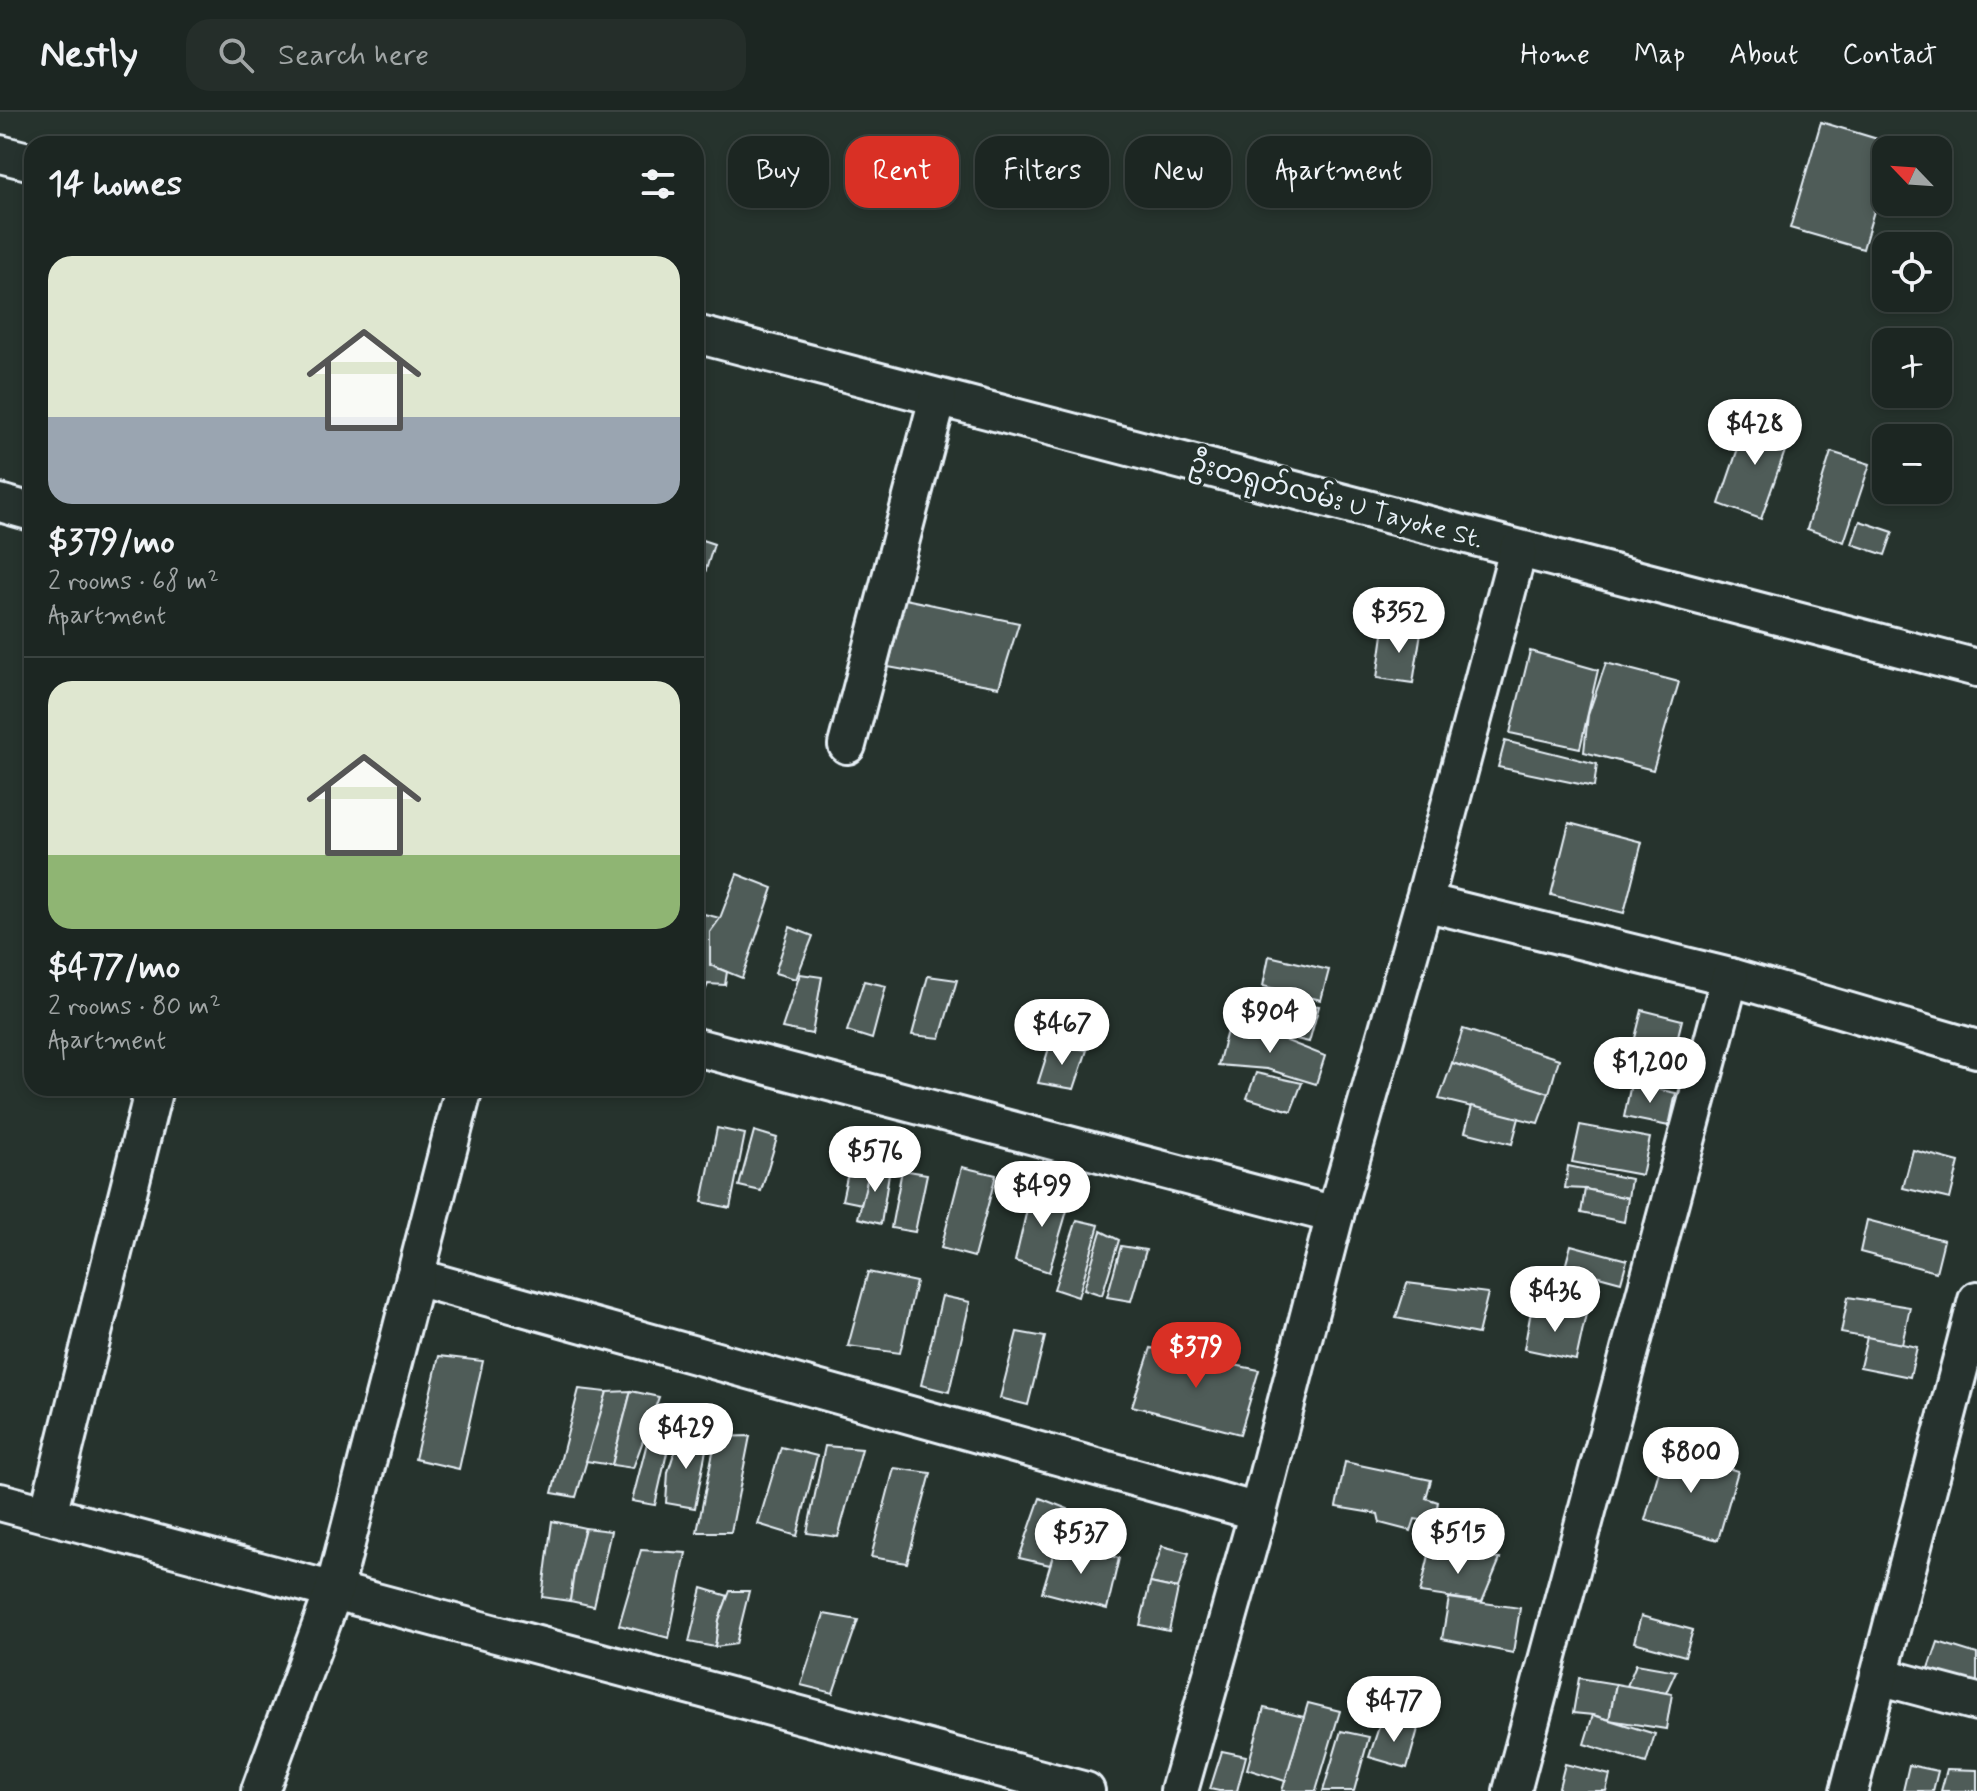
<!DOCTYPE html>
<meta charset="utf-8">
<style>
:root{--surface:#1c2622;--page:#252e2a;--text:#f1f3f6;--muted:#a0a5a5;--line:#3a4340;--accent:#d93025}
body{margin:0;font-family:Mynerve,"Noto Sans Myanmar",sans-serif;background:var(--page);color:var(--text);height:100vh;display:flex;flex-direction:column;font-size:30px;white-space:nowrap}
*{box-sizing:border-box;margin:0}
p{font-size:26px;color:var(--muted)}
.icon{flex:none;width:44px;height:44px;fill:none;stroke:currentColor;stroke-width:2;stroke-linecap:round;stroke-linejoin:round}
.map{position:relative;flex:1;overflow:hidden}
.panel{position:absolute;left:24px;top:24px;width:680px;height:960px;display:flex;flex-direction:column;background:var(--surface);border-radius:24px;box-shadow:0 4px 12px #0003,0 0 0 2px var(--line)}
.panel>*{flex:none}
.banner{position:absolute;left:728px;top:24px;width:760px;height:72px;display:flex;gap:16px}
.needle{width:52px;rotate:295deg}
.fabs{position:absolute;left:1872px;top:24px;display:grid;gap:16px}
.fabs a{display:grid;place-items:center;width:80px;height:80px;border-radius:16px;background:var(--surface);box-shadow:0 4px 12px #0003,0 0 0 2px var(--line);font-size:40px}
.price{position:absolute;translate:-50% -68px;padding:0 18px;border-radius:28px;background:#fff;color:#222;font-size:26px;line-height:52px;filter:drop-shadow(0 2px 4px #0008)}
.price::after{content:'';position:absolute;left:50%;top:48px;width:24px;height:18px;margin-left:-12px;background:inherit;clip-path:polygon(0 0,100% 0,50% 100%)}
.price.current{background:var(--accent);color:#fff}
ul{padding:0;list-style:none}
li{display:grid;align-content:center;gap:16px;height:424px;padding:0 24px}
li+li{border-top:2px solid var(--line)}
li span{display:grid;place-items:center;height:248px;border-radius:24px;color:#555}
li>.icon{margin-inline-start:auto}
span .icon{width:144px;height:144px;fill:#fffc;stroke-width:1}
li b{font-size:34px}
h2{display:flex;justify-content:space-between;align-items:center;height:96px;padding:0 24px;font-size:34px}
.pill{padding:0 28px;border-radius:24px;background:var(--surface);box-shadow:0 4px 12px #0003,0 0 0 2px var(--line);font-size:28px;line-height:72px}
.pill.current{background:var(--accent);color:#fff}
header{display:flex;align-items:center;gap:48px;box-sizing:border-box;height:112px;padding:0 40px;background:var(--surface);border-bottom:2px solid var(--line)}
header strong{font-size:38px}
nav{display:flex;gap:44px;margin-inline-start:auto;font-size:28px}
.search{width:560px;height:72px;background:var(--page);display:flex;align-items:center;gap:20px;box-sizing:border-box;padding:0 28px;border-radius:24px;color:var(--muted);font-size:30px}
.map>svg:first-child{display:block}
</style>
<header>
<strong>Nestly</strong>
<div class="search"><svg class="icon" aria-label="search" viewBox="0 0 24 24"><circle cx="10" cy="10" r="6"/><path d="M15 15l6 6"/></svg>Search here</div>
<nav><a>Home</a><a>Map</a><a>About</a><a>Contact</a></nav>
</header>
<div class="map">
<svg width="1977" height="1679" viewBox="0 0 1977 1679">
<rect width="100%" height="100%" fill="#26332d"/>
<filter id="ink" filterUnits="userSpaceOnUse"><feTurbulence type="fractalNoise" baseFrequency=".0125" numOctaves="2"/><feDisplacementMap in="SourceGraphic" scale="16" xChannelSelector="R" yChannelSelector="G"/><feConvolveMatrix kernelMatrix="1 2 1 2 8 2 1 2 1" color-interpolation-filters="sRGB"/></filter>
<g filter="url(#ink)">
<g fill="#505c59" stroke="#e8f1f8" stroke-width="2">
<path d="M1821 10 1894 32 1892 38H1886V57L1863 137 1790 116Z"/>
<path d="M1749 304 1792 319 1761 407 1719 392Z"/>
<path d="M1831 340 1870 352 1844 430 1807 417Z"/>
<path d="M1860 409 1893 420 1885 443 1852 432Z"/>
<path d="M696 426 714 432 705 461 696 458Z"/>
<path d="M905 487 1019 511 999 575 888 555Z"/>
<path d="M1384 515 1421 520 1413 571 1377 566Z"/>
<path d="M1530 539 1598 558 1580 636 1510 621Z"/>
<path d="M1606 551 1679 570 1653 658 1584 640 1588 603Z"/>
<path d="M1505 629 1597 652 1594 675 1498 655Z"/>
<path d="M1569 711 1642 730 1624 801 1551 783Z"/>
<path d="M737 762 773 776 742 866 710 853V820L720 806Z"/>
<path d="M704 802 720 806 710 820V853L727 860 725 873 708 872 699 892 696 891V825Z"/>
<path d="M790 815 813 824 796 867 775 861Z"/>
<path d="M1269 844 1329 858 1321 888 1263 874Z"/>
<path d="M800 862 822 865 812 922 782 916Z"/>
<path d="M928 864 957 868 940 926 912 923Z"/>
<path d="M864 869 886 874 872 927 847 919Z"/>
<path d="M1272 887 1319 894 1309 930 1262 919Z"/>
<path d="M1642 898 1682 908 1674 940 1634 930Z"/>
<path d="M1228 915 1262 919 1325 944 1316 972 1267 957 1218 953Z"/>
<path d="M1463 917 1559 947 1549 981 1452 951Z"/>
<path d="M1050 933 1087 938 1074 977 1038 971Z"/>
<path d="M1452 951 1549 981 1538 1011 1439 987Z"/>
<path d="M1256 961 1302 971 1291 999 1247 986Z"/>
<path d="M1631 972 1676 981 1669 1014 1624 1005Z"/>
<path d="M1472 994 1519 1006 1512 1032 1465 1020Z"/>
<path d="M1580 1013 1650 1026 1642 1063 1572 1050Z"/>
<path d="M717 1016 745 1022 730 1096 702 1090Z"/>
<path d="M754 1019 777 1026 761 1079 739 1074Z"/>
<path d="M1913 1038 1959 1050 1950 1087 1903 1076Z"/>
<path d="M851 1047 871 1052 862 1092 842 1088Z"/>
<path d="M871 1052 890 1055 881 1112 858 1106Z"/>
<path d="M1568 1054 1631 1067 1628 1086 1585 1077 1565 1076Z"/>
<path d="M962 1055 996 1063 974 1145 941 1136Z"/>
<path d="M902 1058 927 1062 915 1120 891 1116Z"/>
<path d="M1032 1076 1071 1085 1049 1160 1015 1149Z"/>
<path d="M1585 1077 1628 1086 1624 1110 1581 1101Z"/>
<path d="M1077 1108 1099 1113 1078 1185 1054 1177Z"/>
<path d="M1867 1108 1944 1128 1936 1160 1860 1140Z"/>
<path d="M1101 1119 1119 1128 1102 1183 1084 1177Z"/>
<path d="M1571 1133 1627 1148 1621 1170 1565 1155Z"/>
<path d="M1121 1134 1146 1138 1131 1189 1107 1185Z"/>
<path d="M868 1160 916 1170 900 1241 848 1234Z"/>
<path d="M1407 1171 1488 1181 1478 1222 1396 1206Z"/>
<path d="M942 1184 970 1190 949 1280 921 1273Z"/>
<path d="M1848 1185 1910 1195 1902 1232 1841 1221Z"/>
<path d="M1531 1199 1586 1202 1576 1248 1524 1237Z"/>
<path d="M1017 1220 1045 1225 1028 1293 1000 1286Z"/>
<path d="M1867 1225 1917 1235 1910 1265 1860 1255Z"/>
<path d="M1151 1236 1259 1258 1240 1322 1132 1294Z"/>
<path d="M439 1244 483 1249 459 1357 415 1347Z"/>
<path d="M579 1277 607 1280 576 1385 552 1381Z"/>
<path d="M631 1279 612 1353 586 1349 607 1280Z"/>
<path d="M631 1279 659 1285 633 1356 612 1353Z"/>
<path d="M680 1323 708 1327 695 1396 666 1391 668 1360Z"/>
<path d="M750 1324 731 1420H697L716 1325Z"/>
<path d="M648 1327 669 1332 655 1393 632 1389Z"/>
<path d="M825 1334 862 1337 838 1425 807 1421Z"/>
<path d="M781 1335 817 1344 797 1424 758 1412Z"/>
<path d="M1665 1338 1738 1359 1718 1428 1645 1408Z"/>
<path d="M1345 1350 1431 1368 1426 1386 1438 1390 1434 1410 1415 1407 1411 1419 1380 1411 1378 1402 1336 1395Z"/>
<path d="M894 1356 931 1361 907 1451 871 1445Z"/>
<path d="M1040 1386 1068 1397 1050 1453 1019 1446Z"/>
<path d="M552 1409 585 1416 575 1454 570 1489 542 1485Z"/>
<path d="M585 1416 611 1419 594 1494 570 1489 575 1454Z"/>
<path d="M1057 1431 1119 1446 1107 1497 1042 1480Z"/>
<path d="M1162 1434 1189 1441 1178 1477 1150 1471Z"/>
<path d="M641 1438 686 1441 669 1526 619 1513Z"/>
<path d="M1430 1439 1500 1447 1482 1490 1420 1481Z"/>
<path d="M1150 1471 1178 1477 1169 1519 1140 1513Z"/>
<path d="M702 1476 728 1484 719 1508 715 1535 689 1530Z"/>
<path d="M730 1479H749L736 1532 715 1535 719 1508Z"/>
<path d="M1449 1486 1520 1496 1513 1541 1442 1527Z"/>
<path d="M824 1502 858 1508 833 1581 801 1573Z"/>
<path d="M1641 1504 1693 1518 1685 1544 1634 1530Z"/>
<path d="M1938 1530 1977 1542V1574L1928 1559Z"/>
<path d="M1636 1552 1676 1559 1666 1581 1627 1574Z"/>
<path d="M1579 1566 1616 1572 1609 1608 1593 1603 1573 1601Z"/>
<path d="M1616 1572 1672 1582 1666 1617 1609 1608Z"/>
<path d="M1308 1591 1340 1599 1316 1679H1282Z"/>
<path d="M1264 1596 1304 1605 1285 1669 1247 1657Z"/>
<path d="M1593 1603 1655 1622 1646 1651 1584 1632Z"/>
<path d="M1381 1609 1418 1617 1407 1656 1369 1645Z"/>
<path d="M1341 1619 1369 1625 1354 1679H1323Z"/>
<path d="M1222 1639 1246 1644 1237 1679H1219L1210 1677Z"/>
<path d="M1565 1652 1610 1663 1606 1679H1558Z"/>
<path d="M1909 1653 1938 1659 1933 1679H1903Z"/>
<path d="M1947 1657 1977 1658V1679H1941Z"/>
</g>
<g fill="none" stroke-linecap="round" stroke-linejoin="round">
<defs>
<g id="street">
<path d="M0 42 32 50"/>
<path d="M696 222 1977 556"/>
<path d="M0 391 32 400"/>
<path d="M847 633 938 286"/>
<path d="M1424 790 1730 865 1977 937"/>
<path d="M696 935 1335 1103"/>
<path d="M415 1165 1258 1400"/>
<path d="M0 1390 1086 1679"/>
<path d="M48 1402 154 976"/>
<path d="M1879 1564 1977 1590"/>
<path d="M260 1679 334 1478 464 976"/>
<path d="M1179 1679 1258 1400 1335 1103 1424 790 1518 438"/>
<path d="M1512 1679 1730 865"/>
<path d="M1849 1679 1977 1188"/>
</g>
</defs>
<use href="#street" stroke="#e8f1f8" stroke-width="42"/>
<use href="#street" stroke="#26332d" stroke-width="36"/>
</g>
</g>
<g text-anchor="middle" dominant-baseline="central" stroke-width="7" stroke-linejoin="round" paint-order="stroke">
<g font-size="26" fill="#e8f1f8" stroke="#26332d">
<text transform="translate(1336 390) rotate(15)">ဦးတရုတ်လမ်း U Tayoke St.</text>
</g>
</g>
</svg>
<div class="fabs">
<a><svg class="needle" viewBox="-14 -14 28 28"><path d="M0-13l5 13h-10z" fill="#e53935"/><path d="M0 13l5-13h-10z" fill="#a0a5a5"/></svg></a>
<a><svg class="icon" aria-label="locate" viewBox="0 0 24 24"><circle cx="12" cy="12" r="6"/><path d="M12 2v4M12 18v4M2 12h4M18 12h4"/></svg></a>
<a>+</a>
<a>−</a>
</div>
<b class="price" style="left:1755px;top:355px">$428</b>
<b class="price" style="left:1399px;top:543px">$352</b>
<b class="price" style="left:1270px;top:943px">$904</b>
<b class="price" style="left:1062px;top:955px">$467</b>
<b class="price" style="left:1650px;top:993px">$1,200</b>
<b class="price" style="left:875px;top:1082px">$576</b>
<b class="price" style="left:1042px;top:1117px">$499</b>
<b class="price" style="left:1555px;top:1222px">$436</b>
<b class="price current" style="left:1196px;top:1278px">$379</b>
<b class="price" style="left:686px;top:1359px">$429</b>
<b class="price" style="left:1691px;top:1383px">$800</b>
<b class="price" style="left:1081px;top:1464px">$537</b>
<b class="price" style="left:1458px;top:1464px">$515</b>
<b class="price" style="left:1394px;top:1632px">$477</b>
<div class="banner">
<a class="pill">Buy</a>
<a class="pill current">Rent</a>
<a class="pill">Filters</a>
<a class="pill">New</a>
<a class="pill">Apartment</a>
</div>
<section class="panel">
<h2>14 homes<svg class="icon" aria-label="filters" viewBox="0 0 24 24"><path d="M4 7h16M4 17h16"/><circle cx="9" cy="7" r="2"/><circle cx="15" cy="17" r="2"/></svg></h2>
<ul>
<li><span style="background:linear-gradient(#dfe7d0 65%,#9aa5b1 0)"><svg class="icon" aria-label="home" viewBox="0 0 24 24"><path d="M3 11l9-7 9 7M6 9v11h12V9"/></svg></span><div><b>$379/mo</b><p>2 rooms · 68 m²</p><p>Apartment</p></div></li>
<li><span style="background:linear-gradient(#dfe7d0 70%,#8fb573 0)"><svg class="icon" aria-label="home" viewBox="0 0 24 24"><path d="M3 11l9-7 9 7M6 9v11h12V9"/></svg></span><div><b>$477/mo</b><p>2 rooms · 80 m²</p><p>Apartment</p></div></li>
</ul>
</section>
</div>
